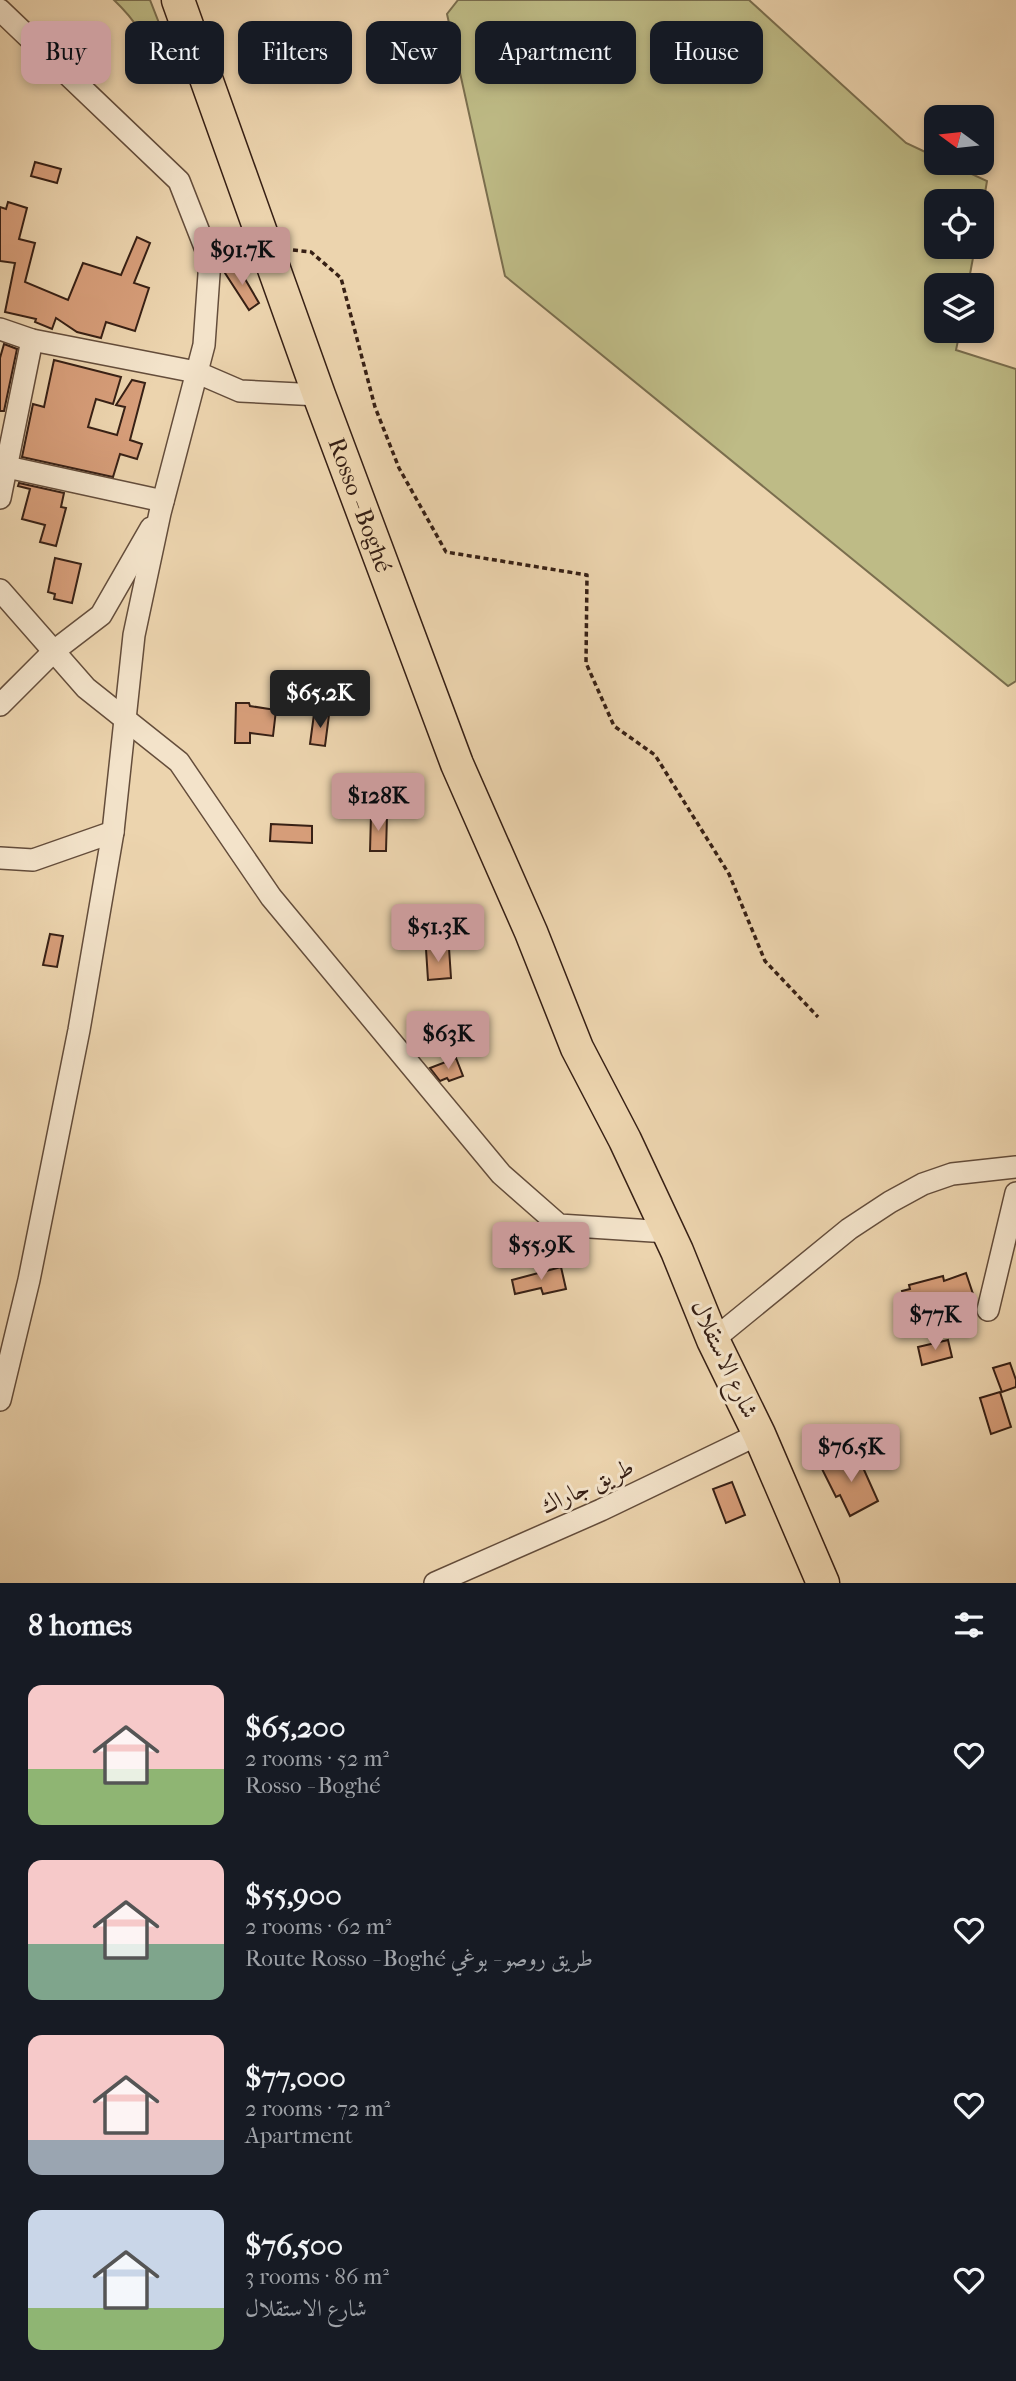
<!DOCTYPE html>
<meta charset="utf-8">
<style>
:root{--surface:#171b24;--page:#242831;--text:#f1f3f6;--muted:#9ea1a6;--accent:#c59692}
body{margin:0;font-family:"IM FELL French Canon",Amiri,serif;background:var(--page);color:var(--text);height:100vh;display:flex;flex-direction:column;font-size:26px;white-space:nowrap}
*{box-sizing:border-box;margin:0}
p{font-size:23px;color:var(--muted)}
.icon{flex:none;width:38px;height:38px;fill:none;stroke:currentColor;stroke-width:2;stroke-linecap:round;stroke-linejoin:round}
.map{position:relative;height:1583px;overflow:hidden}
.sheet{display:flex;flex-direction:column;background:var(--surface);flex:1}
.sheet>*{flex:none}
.top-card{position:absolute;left:21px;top:21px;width:975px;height:63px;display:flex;gap:14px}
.needle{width:46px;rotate:285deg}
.tools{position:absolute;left:924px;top:105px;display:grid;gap:14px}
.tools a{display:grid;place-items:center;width:70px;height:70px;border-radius:14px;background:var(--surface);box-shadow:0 4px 10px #0003;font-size:35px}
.price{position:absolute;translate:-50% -60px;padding:0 16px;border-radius:7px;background:var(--accent);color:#111;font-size:23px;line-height:46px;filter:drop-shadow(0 2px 4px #0008)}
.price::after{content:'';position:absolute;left:50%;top:42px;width:21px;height:16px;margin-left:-10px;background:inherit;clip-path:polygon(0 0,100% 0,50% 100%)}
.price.selected{background:#222;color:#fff}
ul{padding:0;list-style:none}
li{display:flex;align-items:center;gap:21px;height:175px;padding:0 28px}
li span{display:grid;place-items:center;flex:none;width:196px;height:140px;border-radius:14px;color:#555}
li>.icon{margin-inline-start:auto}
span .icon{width:84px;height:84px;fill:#fffc;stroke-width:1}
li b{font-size:30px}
h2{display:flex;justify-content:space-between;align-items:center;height:84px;padding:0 28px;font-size:30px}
.chip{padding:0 24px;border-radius:14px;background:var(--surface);box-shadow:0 4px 10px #0003;font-size:24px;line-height:63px}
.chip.selected{background:var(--accent);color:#111}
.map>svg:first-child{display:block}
</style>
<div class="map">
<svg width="1016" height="1583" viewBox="0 0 1016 1583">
<rect width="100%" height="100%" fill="#ecd4ae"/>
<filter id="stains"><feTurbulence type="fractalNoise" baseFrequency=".00286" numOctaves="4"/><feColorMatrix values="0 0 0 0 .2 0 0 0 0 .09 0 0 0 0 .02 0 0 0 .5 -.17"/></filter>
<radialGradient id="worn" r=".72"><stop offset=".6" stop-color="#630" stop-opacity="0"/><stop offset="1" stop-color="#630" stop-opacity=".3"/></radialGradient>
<g fill="#bebb86" stroke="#7a6e4e" stroke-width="2">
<path d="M114 0H150L175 64 168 70 153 65C146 37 135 20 114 0Z"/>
<path d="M458 0H749L906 143 936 157V163H948L987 181 982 211V201H936V247H975L968 285H936V331H960L956 350 1016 369V681L1008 686 505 276 447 14Z"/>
</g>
<g fill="#d79e7a" stroke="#372015" stroke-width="2">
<path d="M35 162 61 169 57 183 31 176Z"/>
<path d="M8 202 27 208 19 239 35 243 25 282 68 300 83 263 121 275 137 237 150 243 134 283 149 288 135 331 106 322 101 338 77 332 56 318 52 329 35 322 36 319 5 312 15 263 0 261V207L6 209Z"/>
<path d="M238 267 259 303 249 310 223 270Z"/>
<path d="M4 344 17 349 4 411H0V358Z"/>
<path d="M54 360 121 377 113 404 96 399 88 427 117 435 125 407 116 405 132 380 145 383 130 440 142 444 137 459 120 454 113 477 22 457 33 404 44 407Z"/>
<path d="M19 483 64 493 61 507 66 508 56 546 40 542 45 525 22 519 30 489 18 486Z"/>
<path d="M55 558 81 564 72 603 54 599 55 594 48 592Z"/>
<path d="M236 703H249L250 706 276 710 273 736 250 733V743H235Z"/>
<path d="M314 714 329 715 325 746 310 744Z"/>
<path d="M371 815H387L386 851H370Z"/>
<path d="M271 824 312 826V843L270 841Z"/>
<path d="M50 934 63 936 57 967 43 965Z"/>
<path d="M449 948 451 978 428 980 426 949Z"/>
<path d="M456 1058 463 1076 449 1081 447 1078 440 1081 430 1068Z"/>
<path d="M561 1267 566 1289 543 1294 541 1288 515 1294 512 1280Z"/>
<path d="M966 1273 976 1303 957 1310 955 1305 908 1314 902 1291 910 1289 909 1285 943 1276 944 1281Z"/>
<path d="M948 1340 952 1357 922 1365 918 1347Z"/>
<path d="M1010 1363 1016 1380V1387L1002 1392 993 1368Z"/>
<path d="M1000 1392 1011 1427 991 1434 980 1398Z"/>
<path d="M856 1452 878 1501 850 1516 840 1495 836 1497 822 1469Z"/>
<path d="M732 1482 745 1515 726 1523 713 1489Z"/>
</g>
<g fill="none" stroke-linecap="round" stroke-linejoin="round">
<defs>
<g id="minor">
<path d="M0 10 179 181 210 260 204 345 160 513 134 635 113 832 79 1030 29 1280 0 1400"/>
<path d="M210 260 266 247"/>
<path d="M0 329 32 340 196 372 240 391 319 395"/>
<path d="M7 467 163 501"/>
<path d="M0 498 32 340"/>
<path d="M0 590 86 688 179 762 271 897 501 1174 559 1225 668 1232"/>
<path d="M0 705 54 651 101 615 151 528"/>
<path d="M0 858 33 860 113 832"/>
<path d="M988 1310 1016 1193"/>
<path d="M713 1340 849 1229 890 1202 923 1184 952 1174 1016 1167"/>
<path d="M435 1583 601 1510 759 1434"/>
</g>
<g id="highway">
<path id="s1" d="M178 0 319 395 457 764 531 932 577 1048 625 1140 677 1251 713 1340 759 1434 823 1583"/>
</g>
</defs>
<use href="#minor" stroke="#644d3b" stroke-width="24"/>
<use href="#highway" stroke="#372015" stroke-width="35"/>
<path stroke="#372015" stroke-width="3.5" stroke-dasharray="5 3.5" stroke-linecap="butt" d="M293 250 311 252 341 278 375 407 399 468 446 552 587 575 586 663 614 726 655 755 729 874 765 961 818 1017"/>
<use href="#minor" stroke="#f3e3ca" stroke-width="21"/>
<use href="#highway" stroke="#ecd4ae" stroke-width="32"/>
</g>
<g text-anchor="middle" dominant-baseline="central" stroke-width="6" stroke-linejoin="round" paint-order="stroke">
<g font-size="24" fill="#372015" stroke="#f3e3ca">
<text stroke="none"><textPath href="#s1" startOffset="537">Rosso - Boghé</textPath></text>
<text transform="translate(725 1359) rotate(65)">شارع الاستقلال</text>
<text transform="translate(587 1486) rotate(-25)">طريق جاراك</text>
</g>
</g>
<rect width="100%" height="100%" filter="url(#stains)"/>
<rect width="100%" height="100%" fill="url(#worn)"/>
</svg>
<div class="tools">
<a><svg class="needle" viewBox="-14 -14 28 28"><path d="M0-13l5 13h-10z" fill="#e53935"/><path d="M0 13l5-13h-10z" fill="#9ea1a6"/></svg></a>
<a><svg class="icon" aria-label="locate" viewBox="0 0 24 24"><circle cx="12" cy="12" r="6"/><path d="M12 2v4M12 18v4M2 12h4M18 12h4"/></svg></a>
<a><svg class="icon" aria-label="layers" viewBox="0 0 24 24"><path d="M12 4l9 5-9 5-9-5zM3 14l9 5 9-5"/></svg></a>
</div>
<b class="price" style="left:242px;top:287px">$91.7K</b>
<b class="price selected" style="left:320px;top:730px">$65.2K</b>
<b class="price" style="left:378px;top:833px">$128K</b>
<b class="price" style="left:438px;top:964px">$51.3K</b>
<b class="price" style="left:448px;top:1071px">$63K</b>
<b class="price" style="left:541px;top:1282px">$55.9K</b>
<b class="price" style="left:935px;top:1352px">$77K</b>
<b class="price" style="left:851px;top:1484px">$76.5K</b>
<div class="top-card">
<a class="chip selected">Buy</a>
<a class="chip">Rent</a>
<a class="chip">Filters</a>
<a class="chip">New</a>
<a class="chip">Apartment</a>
<a class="chip">House</a>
</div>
</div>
<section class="sheet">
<h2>8 homes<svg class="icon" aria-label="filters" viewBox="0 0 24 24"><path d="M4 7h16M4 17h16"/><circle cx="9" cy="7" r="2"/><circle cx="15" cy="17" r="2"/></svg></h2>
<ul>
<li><span style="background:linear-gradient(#f6c9c9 60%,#8fb573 0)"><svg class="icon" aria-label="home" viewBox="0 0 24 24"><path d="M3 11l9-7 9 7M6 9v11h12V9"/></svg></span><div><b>$65,200</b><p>2 rooms · 52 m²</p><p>Rosso - Boghé</p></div><svg class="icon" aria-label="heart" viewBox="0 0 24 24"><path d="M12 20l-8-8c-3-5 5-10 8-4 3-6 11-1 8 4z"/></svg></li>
<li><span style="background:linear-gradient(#f6c9c9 60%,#7fa58c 0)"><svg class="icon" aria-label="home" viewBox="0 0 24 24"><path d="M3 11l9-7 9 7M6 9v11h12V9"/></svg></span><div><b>$55,900</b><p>2 rooms · 62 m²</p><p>Route Rosso - Boghé طريق روصو - بوغي</p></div><svg class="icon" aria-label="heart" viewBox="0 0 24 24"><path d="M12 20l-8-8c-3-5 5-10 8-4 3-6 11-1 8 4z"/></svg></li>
<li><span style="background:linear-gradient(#f6c9c9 75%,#9aa5b1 0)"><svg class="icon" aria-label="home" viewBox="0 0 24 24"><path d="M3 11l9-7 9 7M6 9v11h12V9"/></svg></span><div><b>$77,000</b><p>2 rooms · 72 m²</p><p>Apartment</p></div><svg class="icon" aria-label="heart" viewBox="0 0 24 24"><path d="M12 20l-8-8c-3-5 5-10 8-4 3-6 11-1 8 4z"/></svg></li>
<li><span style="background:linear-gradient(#c9d6e8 70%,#8fb573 0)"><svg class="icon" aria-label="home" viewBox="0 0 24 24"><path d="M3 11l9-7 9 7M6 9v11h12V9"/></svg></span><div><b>$76,500</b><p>3 rooms · 86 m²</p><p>شارع الاستقلال</p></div><svg class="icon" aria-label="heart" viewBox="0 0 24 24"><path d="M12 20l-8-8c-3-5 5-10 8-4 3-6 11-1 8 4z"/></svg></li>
</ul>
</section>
